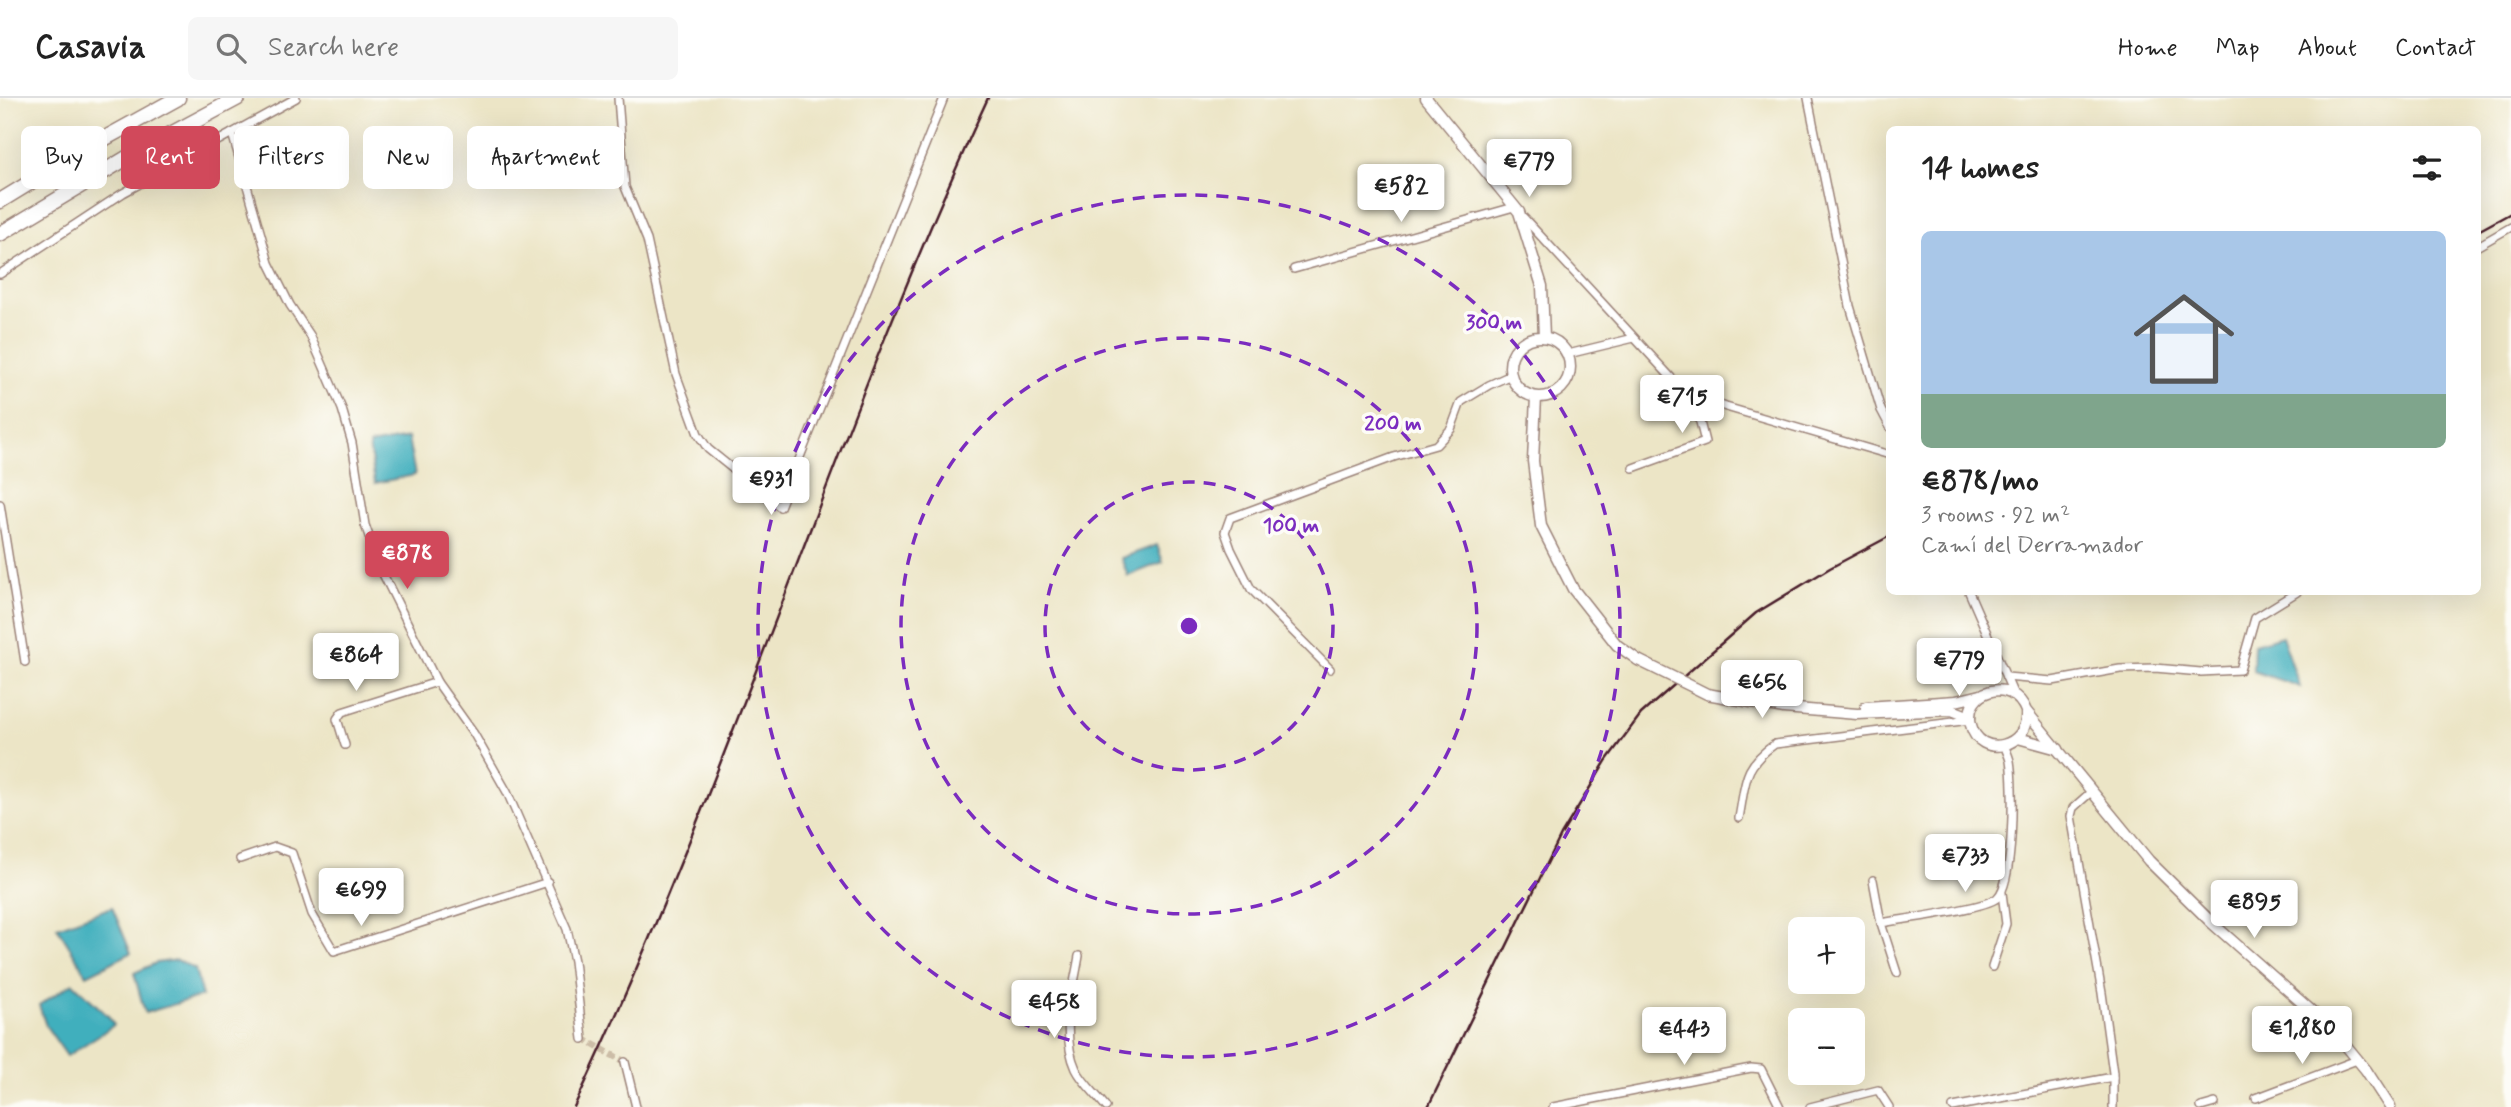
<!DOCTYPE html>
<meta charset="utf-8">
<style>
:root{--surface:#fff;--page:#f6f6f6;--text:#222;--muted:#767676;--line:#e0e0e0;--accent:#d1495b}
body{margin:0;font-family:Mynerve,sans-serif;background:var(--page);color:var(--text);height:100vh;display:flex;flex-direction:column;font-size:26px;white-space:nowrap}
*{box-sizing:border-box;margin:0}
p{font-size:23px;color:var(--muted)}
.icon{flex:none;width:38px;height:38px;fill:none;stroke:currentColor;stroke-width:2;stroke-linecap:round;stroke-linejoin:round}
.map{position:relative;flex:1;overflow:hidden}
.drawer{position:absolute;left:1886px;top:28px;width:595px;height:469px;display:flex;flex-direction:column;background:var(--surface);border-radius:10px;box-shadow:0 7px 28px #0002}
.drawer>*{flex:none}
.guide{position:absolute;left:21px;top:28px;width:665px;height:63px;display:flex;gap:14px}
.controls{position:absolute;left:1788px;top:819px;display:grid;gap:14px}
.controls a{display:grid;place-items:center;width:77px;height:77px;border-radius:10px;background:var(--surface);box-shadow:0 7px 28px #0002;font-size:35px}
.price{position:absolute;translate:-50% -60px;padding:0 16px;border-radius:7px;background:#fff;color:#222;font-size:23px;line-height:46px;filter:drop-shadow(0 2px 4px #0008)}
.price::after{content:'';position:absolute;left:50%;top:42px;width:21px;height:16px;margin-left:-10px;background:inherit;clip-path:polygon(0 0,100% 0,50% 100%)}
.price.active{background:var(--accent);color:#fff}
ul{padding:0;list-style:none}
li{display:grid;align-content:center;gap:14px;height:371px;padding:0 35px}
li span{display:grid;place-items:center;height:217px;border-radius:10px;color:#555}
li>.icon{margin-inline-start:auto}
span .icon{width:126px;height:126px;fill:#fffc;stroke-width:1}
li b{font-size:30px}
h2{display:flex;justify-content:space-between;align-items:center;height:84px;padding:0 35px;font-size:30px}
.chip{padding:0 24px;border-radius:10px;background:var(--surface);box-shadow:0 7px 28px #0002;font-size:24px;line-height:63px}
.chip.active{background:var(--accent);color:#fff}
header{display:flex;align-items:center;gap:42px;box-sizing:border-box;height:98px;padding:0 35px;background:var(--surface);border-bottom:2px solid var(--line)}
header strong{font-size:33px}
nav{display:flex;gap:38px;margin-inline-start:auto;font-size:24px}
.search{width:490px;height:63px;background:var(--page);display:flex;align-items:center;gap:18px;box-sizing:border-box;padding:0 24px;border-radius:10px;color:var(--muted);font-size:26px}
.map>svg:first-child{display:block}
</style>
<header>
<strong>Casavia</strong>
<div class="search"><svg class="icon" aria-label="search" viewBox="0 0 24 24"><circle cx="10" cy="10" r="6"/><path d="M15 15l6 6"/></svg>Search here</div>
<nav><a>Home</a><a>Map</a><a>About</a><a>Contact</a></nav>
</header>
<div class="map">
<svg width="2511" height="1009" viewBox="0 0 2511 1009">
<rect width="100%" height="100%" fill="#fdfcf7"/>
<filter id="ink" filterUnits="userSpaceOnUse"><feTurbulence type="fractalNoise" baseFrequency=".0143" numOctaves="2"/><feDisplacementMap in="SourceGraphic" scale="14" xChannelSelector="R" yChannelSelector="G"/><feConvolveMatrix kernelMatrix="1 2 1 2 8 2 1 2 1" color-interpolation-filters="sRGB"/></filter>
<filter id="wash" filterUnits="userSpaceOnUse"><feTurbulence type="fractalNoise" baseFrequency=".00686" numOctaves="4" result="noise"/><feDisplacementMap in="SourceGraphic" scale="28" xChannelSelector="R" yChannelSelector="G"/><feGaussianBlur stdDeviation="1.57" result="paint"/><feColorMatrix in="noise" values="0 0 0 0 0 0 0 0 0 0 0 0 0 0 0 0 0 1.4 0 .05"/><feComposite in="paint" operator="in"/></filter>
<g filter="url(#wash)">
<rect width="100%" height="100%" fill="#ece5c6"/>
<g fill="#40afbd" stroke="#456774" stroke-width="2">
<path d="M408 340 415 377 375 385 369 347Z"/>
<path d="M1157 447 1163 464 1128 478 1121 460Z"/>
<path d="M2282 538 2300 589 2253 573 2254 546Z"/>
<path d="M112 809 131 855 87 877 57 829Z"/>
<path d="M177 862 195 871 202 898 145 915 134 875 156 865Z"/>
<path d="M73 885 109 919 114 927 67 958 46 928 39 907Z"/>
</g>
</g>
<g filter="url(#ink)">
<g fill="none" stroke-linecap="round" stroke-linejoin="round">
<path stroke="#ccbda7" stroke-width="7" stroke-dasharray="7 3.5" stroke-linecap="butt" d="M583 941 625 964"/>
<defs>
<g id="street">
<path d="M618 0 625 89 647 142 676 276 698 336 708 351 780 409 944 0"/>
<path d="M1808 0 1850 208 1881 312 1890 329"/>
<path d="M232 35 269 165 290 207 310 237 342 311 352 345 365 427 381 472 437 584 474 636 507 694 567 831 574 863 583 941"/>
<path d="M1524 120 1678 287 1700 300 1726 309 1890 357"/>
<path d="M2478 148 2511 129"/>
<path d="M1294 171 1514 109"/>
<path d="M0 176 123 95 296 0"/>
<path d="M1568 256 1634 240"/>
<path d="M1633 370 1705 344 1700 324 1687 302 1690 294"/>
<path d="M0 406 25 564"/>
<path d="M1969 494 2013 595"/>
<path d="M1330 571 1251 491 1231 451 1225 434 1230 420 1394 359 1436 347 1451 331 1461 304 1489 287 1511 277"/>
<path d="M2006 579 2052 583 2120 571 2155 570 2201 574 2240 572 2255 520 2297 494"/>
<path d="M345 647 337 621 342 614 437 584"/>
<path d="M2092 693 2073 710 2071 718 2102 895 2113 975V1009"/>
<path d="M1739 720C1746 684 1742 669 1775 646L1970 622"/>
<path d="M240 761 275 749 292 755 312 816 334 853 548 784"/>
<path d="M1873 782 1881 825"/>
<path d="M1079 858C1073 894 1060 936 1076 971 1082 984 1097 997 1106 1009"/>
<path d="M1992 869 2006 826 2002 795"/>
<path d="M1897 875 1881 825C1903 821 1984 811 1997 800 2014 786 2014 685 2010 663 2009 658 2006 652 2004 647"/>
<path d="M625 964 636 1009"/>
<path d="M2256 1000 2357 962"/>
<path d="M1553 1009 1751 970 1761 971 1780 1009"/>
<path d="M1810 1009 1878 992 1889 1009"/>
<path d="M1953 1009 2113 979"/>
<path d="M2201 1009 2215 1005"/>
</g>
<g id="secondary">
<path d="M1426 0 1519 114 1542 188 1544 239"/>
<circle cx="1540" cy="269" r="30"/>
<path d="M1536 299 1533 363 1541 428 1573 491 1617 547 1638 562"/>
<path d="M1695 590 1707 596 1784 610 1857 616 1952 612 1970 619"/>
<path d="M1866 609 1956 603 1981 597"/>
<path d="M2026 613C2030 651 1979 661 1971 627 1962 592 2012 577 2026 613L2149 763 2212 825 2334 933 2366 972 2390 1009"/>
<path d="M2018 640 2058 651"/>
</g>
<g id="highway">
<path d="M0 103 80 54 178 0"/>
<path d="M0 136 130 58 238 0"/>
</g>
</defs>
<use href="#street" stroke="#9b8278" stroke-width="10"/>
<use href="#secondary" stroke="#9b8278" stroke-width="13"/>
<use href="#highway" stroke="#9b8278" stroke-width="17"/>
<use href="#street" stroke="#fff" stroke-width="7"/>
<use href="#secondary" stroke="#fff" stroke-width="10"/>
<use href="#highway" stroke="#fff" stroke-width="14"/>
<g stroke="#4a1f2b" stroke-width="2.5">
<path d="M2478 133 2511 115"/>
<path d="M574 1009C730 680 835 330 988 0"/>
<path d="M1428 1009 1561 737 1606 663 1641 616 1756 515 1830 470 1890 438"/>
</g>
<defs>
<path id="secondary-bridge" d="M1638 562 1695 590"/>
</defs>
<use href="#secondary-bridge" stroke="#9b8278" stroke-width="13" stroke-linecap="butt"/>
<use href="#secondary-bridge" stroke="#fff" stroke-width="10"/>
</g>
</g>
<g fill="none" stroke="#7b2cbf" stroke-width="3.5" stroke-dasharray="12 9">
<circle cx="1189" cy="528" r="144"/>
<circle cx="1189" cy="528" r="288"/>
<circle cx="1189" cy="528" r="431"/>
</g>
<circle cx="1189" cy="528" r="10" fill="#7b2cbf" stroke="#fdfcf7" stroke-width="3.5"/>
<g font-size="21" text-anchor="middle" font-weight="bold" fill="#7b2cbf" stroke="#fdfcf7" stroke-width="7" stroke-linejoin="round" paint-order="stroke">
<text x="1494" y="231">300 m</text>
<text x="1393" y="332">200 m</text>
<text x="1291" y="434">100 m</text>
</g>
</svg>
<div class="controls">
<a>+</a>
<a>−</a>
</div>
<b class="price" style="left:1529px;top:101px">€779</b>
<b class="price" style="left:1401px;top:126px">€582</b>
<b class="price" style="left:1682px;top:337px">€715</b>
<b class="price" style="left:771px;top:419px">€931</b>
<b class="price active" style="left:407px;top:493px">€878</b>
<b class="price" style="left:356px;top:595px">€864</b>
<b class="price" style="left:1959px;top:600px">€779</b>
<b class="price" style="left:1762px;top:622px">€656</b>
<b class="price" style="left:1965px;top:796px">€733</b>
<b class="price" style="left:361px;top:830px">€699</b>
<b class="price" style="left:2254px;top:842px">€895</b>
<b class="price" style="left:1054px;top:942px">€458</b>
<b class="price" style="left:2302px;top:968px">€1,880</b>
<b class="price" style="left:1684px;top:969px">€443</b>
<div class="guide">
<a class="chip">Buy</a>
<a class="chip active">Rent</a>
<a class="chip">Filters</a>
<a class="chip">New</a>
<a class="chip">Apartment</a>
</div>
<section class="drawer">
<h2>14 homes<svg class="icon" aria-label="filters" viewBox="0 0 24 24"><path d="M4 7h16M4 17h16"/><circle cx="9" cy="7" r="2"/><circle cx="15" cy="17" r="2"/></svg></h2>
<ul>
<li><span style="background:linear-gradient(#a9c7e8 75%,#7fa58c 0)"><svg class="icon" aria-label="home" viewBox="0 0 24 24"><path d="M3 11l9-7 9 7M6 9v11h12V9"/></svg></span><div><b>€878/mo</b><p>3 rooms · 92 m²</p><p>Camí del Derramador</p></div></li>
</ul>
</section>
</div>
